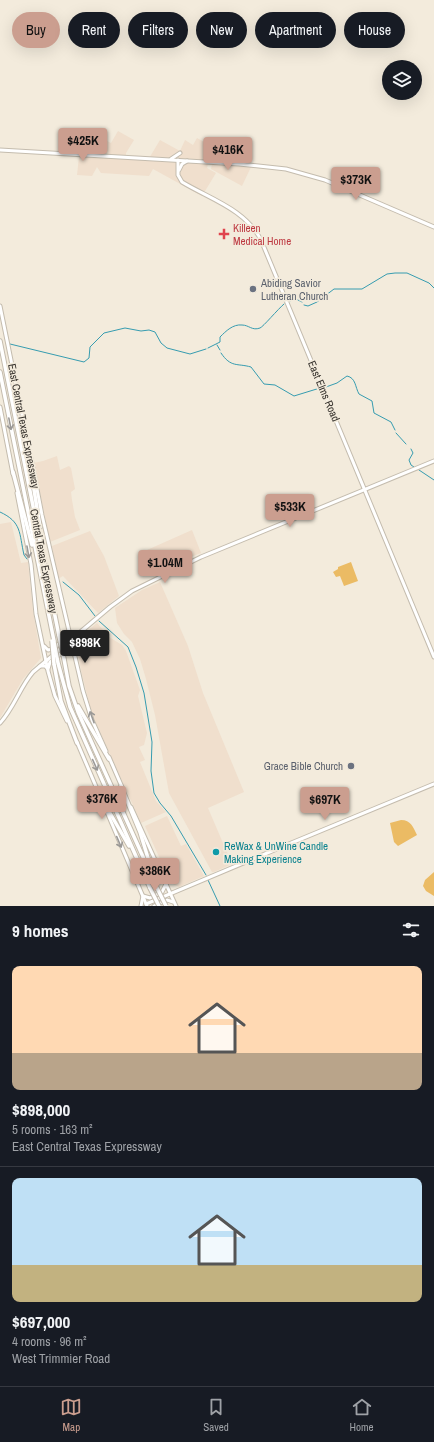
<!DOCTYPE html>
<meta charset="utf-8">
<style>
:root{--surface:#171b24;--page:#242831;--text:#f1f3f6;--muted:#9ea1a6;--line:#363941;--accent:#cb9e8f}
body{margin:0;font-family:"Archivo Narrow",sans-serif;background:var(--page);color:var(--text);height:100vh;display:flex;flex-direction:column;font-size:15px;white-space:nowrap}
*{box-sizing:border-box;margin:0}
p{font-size:13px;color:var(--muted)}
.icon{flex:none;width:22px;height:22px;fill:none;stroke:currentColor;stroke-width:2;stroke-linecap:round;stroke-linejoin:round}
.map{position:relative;height:906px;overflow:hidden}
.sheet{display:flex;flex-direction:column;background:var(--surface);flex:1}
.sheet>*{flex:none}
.top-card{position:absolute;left:12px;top:12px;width:410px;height:36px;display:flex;gap:8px}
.fabs{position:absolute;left:382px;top:60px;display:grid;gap:8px}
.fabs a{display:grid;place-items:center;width:40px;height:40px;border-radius:50%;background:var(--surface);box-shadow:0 4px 16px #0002;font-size:20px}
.price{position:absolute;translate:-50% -34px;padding:0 9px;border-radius:4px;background:var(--accent);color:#111;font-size:13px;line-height:26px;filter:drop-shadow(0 1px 2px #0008)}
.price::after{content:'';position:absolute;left:50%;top:24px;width:12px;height:9px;margin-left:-6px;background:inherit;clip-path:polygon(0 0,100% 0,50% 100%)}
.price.on{background:#222;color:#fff}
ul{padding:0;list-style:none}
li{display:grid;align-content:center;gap:8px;height:212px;padding:0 12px}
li+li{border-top:1px solid var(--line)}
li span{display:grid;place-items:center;height:124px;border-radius:8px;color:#555}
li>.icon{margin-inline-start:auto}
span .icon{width:72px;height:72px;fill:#fffc;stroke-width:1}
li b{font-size:17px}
h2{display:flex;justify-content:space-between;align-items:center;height:48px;padding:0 12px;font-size:17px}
.chip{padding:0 14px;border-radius:18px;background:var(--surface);box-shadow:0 4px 16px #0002;font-size:14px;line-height:36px}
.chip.on{background:var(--accent);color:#111}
.dock{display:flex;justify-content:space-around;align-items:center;height:56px;border-top:1px solid var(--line);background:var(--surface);font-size:11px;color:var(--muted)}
.dock a{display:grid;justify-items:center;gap:2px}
.dock .on{color:var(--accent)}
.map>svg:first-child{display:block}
</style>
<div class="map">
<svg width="434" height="906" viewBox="0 0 434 906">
<rect width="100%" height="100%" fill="#f3ebdc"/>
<g fill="#f0dfcd">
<path d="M118 131 134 140 126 153V159L148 160 160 140 180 151 185 140 193 145 197 138 224 153 220 161 209 160 207 168 216 173 202 196 153 169 149 176 101 173 97 167 92 176 77 175 79 157 70 156 71 132 102 134 105 135 103 139 111 143Z"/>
<path d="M212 164 251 167 242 186 211 169Z"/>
<path d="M57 456 60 470 69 466 71 468 75 489 71 492 72 500 75 517 80 530 50 542 34 463 43 461Z"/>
<path d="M11 522 21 563 28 562 33 611 41 658 23 679 0 718V524Z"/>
<path d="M192 530 201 553 183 560 158 575 147 550Z"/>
<path d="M90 531 104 556 119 596 98 613 63 576 58 579 52 546Z"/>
<path d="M160 582 188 646 203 693 244 792 208 808 232 864 214 872H212L169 793 155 715 146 679 140 659 132 642 124 634 117 623 115 608 142 590Z"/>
<path d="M97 623 109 637 122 645 126 651 140 690 138 696 147 733 144 745 139 747 145 760 140 762 156 801 166 812 141 823 92 714 82 675 76 645 80 637Z"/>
<path d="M167 816 181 846 186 844 204 876 179 887 171 883 145 826Z"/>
</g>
<g fill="#ebbb64">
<path d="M351 562 358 581 344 586 340 576 336 577 333 572 338 569V567Z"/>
<path d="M401 820C411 820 413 827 417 835L398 846 394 842 390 823Z"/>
<path d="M434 872V896L426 891 423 886 425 880Z"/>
</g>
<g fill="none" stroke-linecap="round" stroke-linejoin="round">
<g stroke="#369cb0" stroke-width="1">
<path d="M290 301 296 299 302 302"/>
<path d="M304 305 308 306 317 302 334 289H362L387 274 395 273H407L429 283 434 288"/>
<path d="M10 344 84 362 89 358 90 347 104 333 125 328 141 331 149 330 155 332 161 343 167 348 190 354 206 349"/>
<path d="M217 345 220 350"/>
<path d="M208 348 220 342V337C226 331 233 324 242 325 249 325 252 331 260 328 263 327 278 309 284 304"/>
<path d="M221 353C231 368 237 363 251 367L264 384 275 385 294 396 320 388"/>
<path d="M326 387 337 383 347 376C356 378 355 387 359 394L372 401 374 413 391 422 395 430"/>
<path d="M396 433 406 444"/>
<path d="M411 449 413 453 409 460 411 465 414 467"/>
<path d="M419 470 434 480"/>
<path d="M0 512C22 522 19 533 24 555L27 559"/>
<path d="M63 582 79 595 95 616"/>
<path d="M99 621 128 647 136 667 144 693 152 742 151 771 154 793 160 803 171 816 206 875"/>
<path d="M208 880 220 906"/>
</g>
<defs>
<g id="major">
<path d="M0 150 239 164 286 169 325 180 434 227"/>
<path d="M171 159 180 153"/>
<path d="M178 160V175L182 182C210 199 245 209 261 240L434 657"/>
<path d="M179 170 182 164 187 161"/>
<path d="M0 306 25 429"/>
<path d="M0 407 13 474"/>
<path d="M31 458 42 515 83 691 92 720 106 751"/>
<path d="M17 493 31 564 36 614 48 671 55 696 67 721"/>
<path d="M75 645 79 634"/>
<path d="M44 646 48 650 53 649 69 635 70 633"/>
<path d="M40 666H45L48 669 50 662 68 648H72L74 653"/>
<path d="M0 723C14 708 20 687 33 672L110 607 132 591 201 557 434 461"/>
<path d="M77 742 100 796"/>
<path d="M109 757 122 787"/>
<path d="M104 805 147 906"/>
<path d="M131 807 176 906"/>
<path d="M146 904 272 851 434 784"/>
<path d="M141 906 143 896 150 898 162 892 166 884"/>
<path d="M154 906 167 900 173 902"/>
</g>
<g id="highway">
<path d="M0 341 59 636"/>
<path d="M0 372 54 641"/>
<path d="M24 427 40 527"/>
<path d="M13 472 32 545"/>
<path d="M64 659 69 686 78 712 157 888"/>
<path d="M58 663 70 707 150 888"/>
<path d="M54 664 61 701 77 743"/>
<path d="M78 706 109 759"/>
<path d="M121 786 140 832 152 871"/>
<path d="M99 794 129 846"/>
</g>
</defs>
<use href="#major" stroke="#c4bcae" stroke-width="5"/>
<use href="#highway" stroke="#c4bcae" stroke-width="5.5"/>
<use href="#major" stroke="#fff" stroke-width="3"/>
<use href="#highway" stroke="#fff" stroke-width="3.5"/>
<defs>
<g id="highway-bridge">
<path d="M59 636 64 659"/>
<path d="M52 641 54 664"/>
<path d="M54 642 58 663"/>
<path d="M150 888 159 906"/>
<path d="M157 888 166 906"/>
</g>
</defs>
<use href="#highway-bridge" stroke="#c4bcae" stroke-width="5.5" stroke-linecap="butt"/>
<use href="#highway-bridge" stroke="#fff" stroke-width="3.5"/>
</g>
<defs><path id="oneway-shaft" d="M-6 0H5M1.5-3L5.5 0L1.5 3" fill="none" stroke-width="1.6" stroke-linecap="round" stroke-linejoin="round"/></defs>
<g stroke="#9a9896">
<use href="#oneway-shaft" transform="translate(10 424) rotate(79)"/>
<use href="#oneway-shaft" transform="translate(28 552) rotate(80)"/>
<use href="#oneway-shaft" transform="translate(92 717) rotate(-110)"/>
<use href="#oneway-shaft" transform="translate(95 765) rotate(66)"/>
<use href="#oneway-shaft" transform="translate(119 842) rotate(67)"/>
</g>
<path fill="#e0444e" stroke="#f3ebdc" stroke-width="1.5" d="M222 228h4v4h4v4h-4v4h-4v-4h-4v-4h4z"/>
<g fill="#6b7280" stroke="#f3ebdc" stroke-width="1.5">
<circle cx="253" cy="289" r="4"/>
<circle cx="351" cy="766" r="4"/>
</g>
<circle fill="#0f9aa8" stroke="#f3ebdc" stroke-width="1.5" cx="216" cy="852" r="4"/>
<g text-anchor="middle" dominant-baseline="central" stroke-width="3.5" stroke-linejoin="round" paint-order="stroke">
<g font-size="11" fill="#be3a42" stroke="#f3ebdc" text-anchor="start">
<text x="233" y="228">Killeen<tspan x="233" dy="13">Medical Home</tspan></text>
</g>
<g font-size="11" fill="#5b616d" stroke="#f3ebdc" text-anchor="start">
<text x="261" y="283">Abiding Savior<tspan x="261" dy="13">Lutheran Church</tspan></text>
<text x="343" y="766" text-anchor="end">Grace Bible Church</text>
</g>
<g font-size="11" fill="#36322d" stroke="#f3ebdc">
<text transform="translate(324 391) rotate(67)">East Elms Road</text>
<text transform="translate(24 426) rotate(79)">East Central Texas Expressway</text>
<text transform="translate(44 561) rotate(79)">Central Texas Expressway</text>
</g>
<g font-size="11" fill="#0d838f" stroke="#f3ebdc" text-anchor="start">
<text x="224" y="846">ReWax &amp; UnWine Candle<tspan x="224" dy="13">Making Experience</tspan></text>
</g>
</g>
</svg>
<div class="fabs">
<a><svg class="icon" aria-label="layers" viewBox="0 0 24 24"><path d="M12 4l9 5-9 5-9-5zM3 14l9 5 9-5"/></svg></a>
</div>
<b class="price" style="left:83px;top:162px">$425K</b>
<b class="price" style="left:228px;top:171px">$416K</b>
<b class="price" style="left:356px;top:201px">$373K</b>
<b class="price" style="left:290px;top:528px">$533K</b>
<b class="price" style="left:165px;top:584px">$1.04M</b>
<b class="price on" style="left:85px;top:664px">$898K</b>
<b class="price" style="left:102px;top:820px">$376K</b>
<b class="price" style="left:325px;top:821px">$697K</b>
<b class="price" style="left:155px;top:892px">$386K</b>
<div class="top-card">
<a class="chip on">Buy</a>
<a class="chip">Rent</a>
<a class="chip">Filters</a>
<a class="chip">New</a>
<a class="chip">Apartment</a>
<a class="chip">House</a>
</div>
</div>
<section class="sheet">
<h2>9 homes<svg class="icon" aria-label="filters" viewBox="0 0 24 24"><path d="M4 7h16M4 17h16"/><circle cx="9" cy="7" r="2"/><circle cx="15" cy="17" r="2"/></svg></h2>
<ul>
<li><span style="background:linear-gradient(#ffd9b3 70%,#b9a48a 0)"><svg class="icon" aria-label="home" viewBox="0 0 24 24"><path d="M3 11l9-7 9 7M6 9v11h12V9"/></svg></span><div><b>$898,000</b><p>5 rooms · 163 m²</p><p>East Central Texas Expressway</p></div></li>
<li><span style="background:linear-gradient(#bfe0f5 70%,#c2b280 0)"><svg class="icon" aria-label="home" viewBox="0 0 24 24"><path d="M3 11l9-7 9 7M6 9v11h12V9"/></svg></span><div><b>$697,000</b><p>4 rooms · 96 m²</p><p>West Trimmier Road</p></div></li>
</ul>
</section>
<nav class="dock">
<a class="on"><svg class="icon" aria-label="map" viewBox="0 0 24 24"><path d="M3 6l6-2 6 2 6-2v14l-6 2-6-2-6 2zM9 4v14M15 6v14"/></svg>Map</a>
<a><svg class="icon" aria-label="saved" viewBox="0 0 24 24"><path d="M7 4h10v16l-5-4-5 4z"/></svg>Saved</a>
<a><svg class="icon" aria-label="home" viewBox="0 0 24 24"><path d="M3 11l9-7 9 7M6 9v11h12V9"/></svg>Home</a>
</nav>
